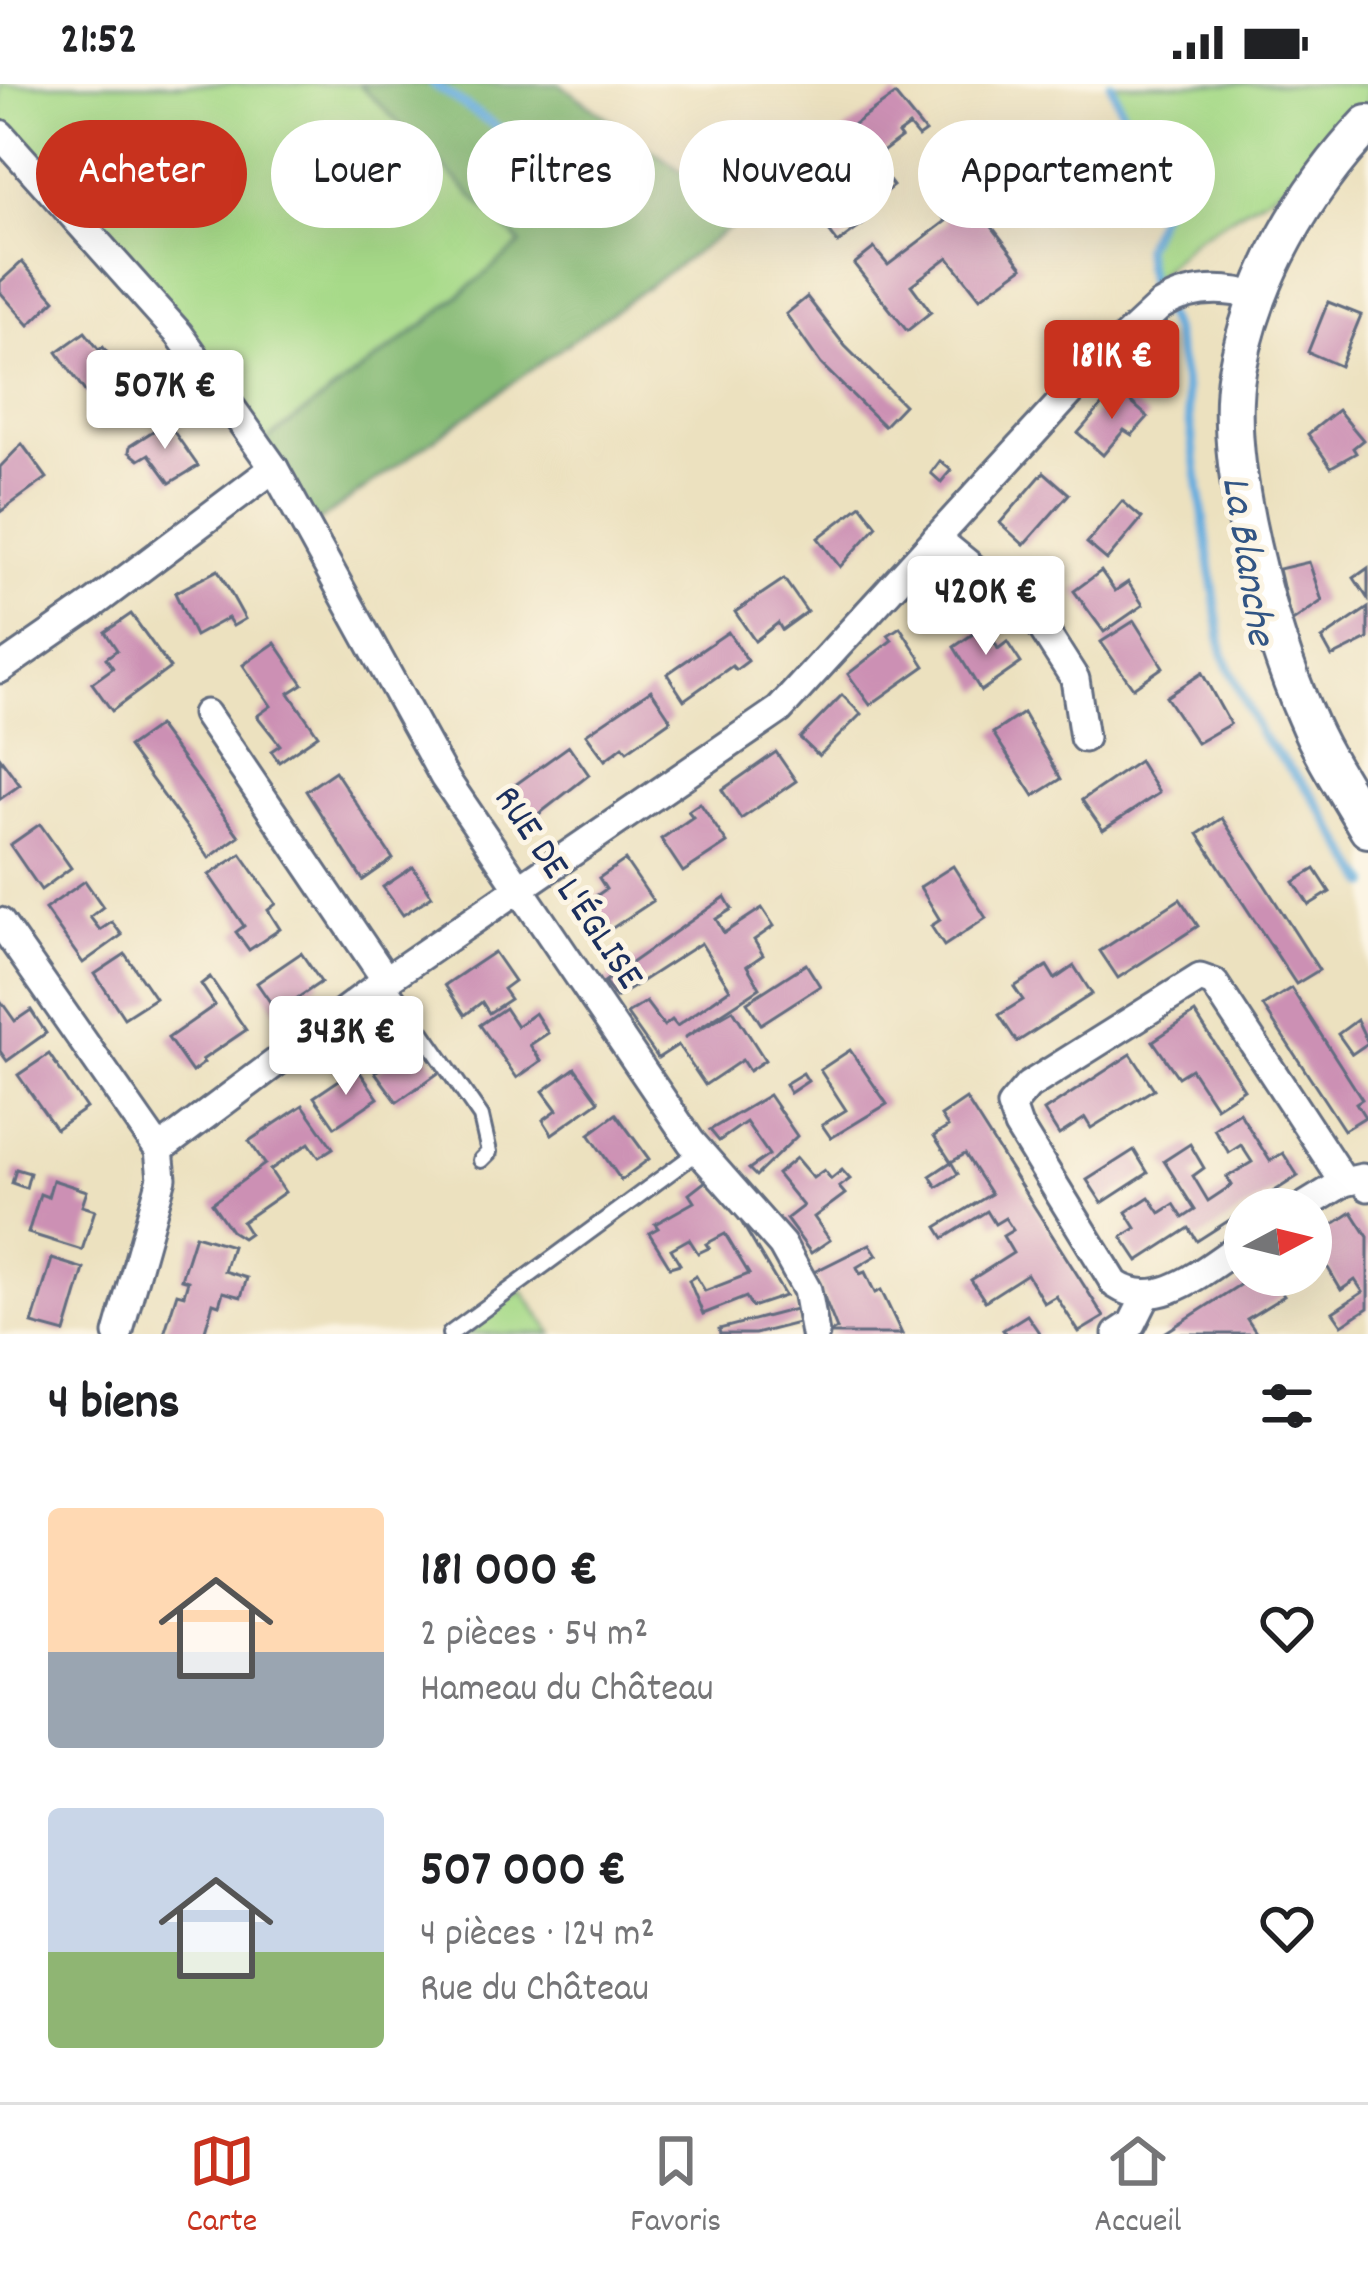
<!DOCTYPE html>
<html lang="fr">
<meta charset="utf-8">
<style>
:root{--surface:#fff;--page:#f2f2f2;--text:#202124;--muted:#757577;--line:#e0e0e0;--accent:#c8321e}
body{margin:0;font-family:Dekko,sans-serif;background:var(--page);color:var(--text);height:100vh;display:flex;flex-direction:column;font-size:45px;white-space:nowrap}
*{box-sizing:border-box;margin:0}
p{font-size:39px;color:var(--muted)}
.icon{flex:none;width:66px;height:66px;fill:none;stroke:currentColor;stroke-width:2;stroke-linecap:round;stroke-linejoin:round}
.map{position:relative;height:1250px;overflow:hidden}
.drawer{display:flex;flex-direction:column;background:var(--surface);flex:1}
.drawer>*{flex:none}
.hud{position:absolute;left:36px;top:36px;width:1296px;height:108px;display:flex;gap:24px}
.needle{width:78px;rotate:83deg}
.fabs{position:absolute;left:1224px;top:1104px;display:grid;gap:24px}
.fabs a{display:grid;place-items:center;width:108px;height:108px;border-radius:50%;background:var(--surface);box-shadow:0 12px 48px #0002;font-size:60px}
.price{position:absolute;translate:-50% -102px;padding:0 27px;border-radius:12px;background:#fff;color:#222;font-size:39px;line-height:78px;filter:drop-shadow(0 3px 6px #0008)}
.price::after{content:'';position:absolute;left:50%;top:72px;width:36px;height:27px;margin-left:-18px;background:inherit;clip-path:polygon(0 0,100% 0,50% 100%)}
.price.selected{background:var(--accent);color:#fff}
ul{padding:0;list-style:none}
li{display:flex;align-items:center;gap:36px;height:300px;padding:0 48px}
li span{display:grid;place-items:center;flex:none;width:336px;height:240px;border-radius:12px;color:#555}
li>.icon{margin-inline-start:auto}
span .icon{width:144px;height:144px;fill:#fffc;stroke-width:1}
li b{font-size:51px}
h2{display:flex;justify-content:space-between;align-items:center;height:144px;padding:0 48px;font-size:51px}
.pill{padding:0 42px;border-radius:54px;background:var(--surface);box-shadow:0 12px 48px #0002;font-size:42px;line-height:108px}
.pill.selected{background:var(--accent);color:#fff}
.status{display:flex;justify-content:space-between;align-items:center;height:84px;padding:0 60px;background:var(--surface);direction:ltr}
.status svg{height:33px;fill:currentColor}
.tabs{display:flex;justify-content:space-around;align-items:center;height:168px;border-top:3px solid var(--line);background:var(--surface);font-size:33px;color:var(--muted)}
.tabs a{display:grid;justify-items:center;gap:6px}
.tabs .selected{color:var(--accent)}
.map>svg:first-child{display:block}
</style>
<div class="status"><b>21:52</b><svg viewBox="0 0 49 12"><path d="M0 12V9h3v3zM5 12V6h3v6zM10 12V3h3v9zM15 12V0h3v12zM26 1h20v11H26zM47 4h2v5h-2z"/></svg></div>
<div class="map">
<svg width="1368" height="1250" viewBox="0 0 1368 1250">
<rect width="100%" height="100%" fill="#fcf5e5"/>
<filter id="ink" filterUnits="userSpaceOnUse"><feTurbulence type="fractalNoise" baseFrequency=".00833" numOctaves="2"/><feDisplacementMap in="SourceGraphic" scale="24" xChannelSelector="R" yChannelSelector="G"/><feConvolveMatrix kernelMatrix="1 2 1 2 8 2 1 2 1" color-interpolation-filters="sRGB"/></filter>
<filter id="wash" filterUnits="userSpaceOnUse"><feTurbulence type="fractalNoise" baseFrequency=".004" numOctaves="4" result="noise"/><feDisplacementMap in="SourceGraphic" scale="48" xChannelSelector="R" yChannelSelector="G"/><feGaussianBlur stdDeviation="2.7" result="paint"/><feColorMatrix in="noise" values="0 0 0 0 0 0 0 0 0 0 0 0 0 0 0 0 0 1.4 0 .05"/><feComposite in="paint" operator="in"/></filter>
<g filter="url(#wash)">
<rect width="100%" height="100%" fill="#ece1bf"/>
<g fill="#a7da89" stroke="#618474" stroke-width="3">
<path d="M0 0H359L522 160 425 239 259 362 0 50Z"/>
<path d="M1112 0H1368V40L1342 67 1193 156 1149 200 1144 164 1162 123Z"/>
<path d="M522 1206 553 1250H464Z"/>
</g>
<path fill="#85ba75" stroke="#50746a" stroke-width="3" d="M359 0H560L745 133 308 445 259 362 425 240 521 160Z"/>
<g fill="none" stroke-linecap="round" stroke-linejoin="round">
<g stroke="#68adde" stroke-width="9">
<path d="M433 0 543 74"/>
<path d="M1111 0 1162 124 1144 164 1149 200 1173 247 1185 304 1223 570 1260 650 1311 709 1368 800"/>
</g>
</g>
<g id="blocks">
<g fill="#cc90b4">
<path d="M895 11 925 48 918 53 909 42 898 50 901 54 873 75 893 102 858 129 865 139 838 159 785 89Z"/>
<path d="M959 100 1023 183 980 214 948 173 911 201 931 228 907 247 854 180 874 164 888 181 946 137 933 120Z"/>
<path d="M22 178 55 216 29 241 0 208V198Z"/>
<path d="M807 213 845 262 904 321 884 342 821 280 786 230Z"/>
<path d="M1328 218 1361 231 1340 282 1308 268Z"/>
<path d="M85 248 99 266 103 263 128 297 123 301 131 312 99 335 89 322 93 319 57 268Z"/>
<path d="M1116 305 1148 333 1132 351 1124 346 1103 371 1078 349Z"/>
<path d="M1338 326 1363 356 1353 364 1356 369 1331 383 1308 350Z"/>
<path d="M167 338 198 382 170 399 149 370 139 376 129 368 130 362Z"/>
<path d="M22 360 47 394 0 428V383Z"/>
<path d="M940 377 951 386 941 398 931 389Z"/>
<path d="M1044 388 1069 410 1024 461 1000 439Z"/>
<path d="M1122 417 1142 434 1107 476 1087 459Z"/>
<path d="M861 421 877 442 840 483 818 454Z"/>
<path d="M1309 478 1322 517 1291 538 1279 485Z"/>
<path d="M1368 484V515L1354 494Z"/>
<path d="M218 486 245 535 233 542 228 534 195 552 175 509Z"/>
<path d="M1101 487 1115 507 1128 498 1143 521 1104 548 1074 507Z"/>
<path d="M784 495 807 528 782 546 778 539 755 557 735 528Z"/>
<path d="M1368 524V555L1332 573 1322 555Z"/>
<path d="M131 530 170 584 112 627 92 599 113 584 106 574 117 566 105 548Z"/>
<path d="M1134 537 1163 583 1133 604 1101 558Z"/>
<path d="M986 541 998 565 1007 558 1021 579 981 607 954 563Z"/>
<path d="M900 543 925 582 870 621 848 590 892 556 888 551Z"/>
<path d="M728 548 748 577 736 586 732 582 684 616 667 590Z"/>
<path d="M275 559 303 600 289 609 318 651 279 678 271 667 280 661 257 632 271 622 243 581Z"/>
<path d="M1202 589 1230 640 1197 659 1166 613Z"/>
<path d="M651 606 671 636 627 667 623 662 605 676 586 650Z"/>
<path d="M842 611 861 630 819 672 800 654Z"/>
<path d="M1023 629 1061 695 1034 712 993 649Z"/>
<path d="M158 642 239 752 209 774 128 663Z"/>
<path d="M569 662 589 691 530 737 508 706Z"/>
<path d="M776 668 796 697 741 735 722 706Z"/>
<path d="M0 674 20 701 0 715Z"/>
<path d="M1139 677 1159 709 1103 746 1082 716Z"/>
<path d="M335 687 393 775 363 796 306 707Z"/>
<path d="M700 719 727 759 683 788 661 755 693 733 688 727Z"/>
<path d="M1222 734 1319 886 1296 900 1198 750Z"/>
<path d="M40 740 71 784 41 806 10 761Z"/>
<path d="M241 770 276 820 268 826 280 845 249 866 236 848 244 842 209 791Z"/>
<path d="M625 776 653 817 605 849 586 819 606 805 599 794Z"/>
<path d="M953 782 986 834 944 862 931 842 940 836 920 803Z"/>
<path d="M413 783 432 812 403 831 383 803Z"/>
<path d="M1315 785 1330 808 1309 821 1294 798Z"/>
<path d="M85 797 103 823 90 833 100 846 112 838 122 851 83 879 45 825Z"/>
<path d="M725 813 732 825 716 835 724 849 762 824 774 842 754 856 763 871 747 882 760 904 684 954 733 926 765 976 749 987 742 976 705 1001 678 961 658 974 627 930 646 918 664 942 672 936 677 942 730 905 701 859 616 914 604 898Z"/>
<path d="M1180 815 1198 842 1118 894 1100 867Z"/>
<path d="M494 868 514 897 503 905 510 915 489 929 482 918 465 931 445 901Z"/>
<path d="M301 869 321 898 277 928 257 899Z"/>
<path d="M125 870 155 914 124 934 95 890Z"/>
<path d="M806 880 820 902 761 940 747 918Z"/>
<path d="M1047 882 1055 895 1074 882 1092 910 1017 958 999 931 1023 916 1014 903Z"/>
<path d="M210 893 246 946 202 976 204 979 192 988 168 954 215 921 201 900Z"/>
<path d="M1291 904 1362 1015 1356 1019 1365 1033 1344 1046 1263 922Z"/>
<path d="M0 916 15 937 31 926 46 949 7 977 0 967Z"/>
<path d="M505 924 517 942 535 929 548 949 530 961 541 977 517 994 480 941Z"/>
<path d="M1195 929 1244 1005 1216 1023 1191 985 1178 993 1153 957Z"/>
<path d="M1357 936 1368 959 1352 970 1338 950Z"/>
<path d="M422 963 440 988 397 1018 375 988 409 965 413 969Z"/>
<path d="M850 966 887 1020 831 1054 822 1041 846 1026 820 986Z"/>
<path d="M49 970 86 1024 56 1045 18 991Z"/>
<path d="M1131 970 1154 1005 1091 1044 1085 1034 1059 1051 1044 1027Z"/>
<path d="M357 984 378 1014 335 1043 314 1013Z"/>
<path d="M575 984 599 1017 552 1050 543 1036 557 1026 543 1007Z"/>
<path d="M803 989 808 997 790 1009 785 1000Z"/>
<path d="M769 1011 797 1052 756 1092 749 1085 769 1071 746 1038 719 1057 710 1046Z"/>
<path d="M966 1015 1104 1233 1079 1248 1056 1212 1044 1219 1027 1190 985 1217 971 1196 1013 1169 1003 1152 1013 1146 1005 1134 995 1140 987 1127 944 1154 937 1143 991 1110 965 1070 951 1078 934 1052 948 1043 941 1032Z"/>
<path d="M303 1021 333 1064 319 1073 309 1059 270 1086 285 1108 242 1138 249 1149 242 1154 231 1147 212 1119 265 1080 249 1057Z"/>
<path d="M1239 1028 1270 1077 1283 1069 1298 1092 1197 1157 1189 1144 1138 1177 1122 1153 1136 1144 1126 1128 1149 1113 1160 1129 1174 1120 1183 1134 1195 1126 1164 1077 1190 1060 1204 1084 1193 1092 1208 1117 1232 1101 1227 1093 1252 1078 1241 1061 1229 1069 1214 1045Z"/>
<path d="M616 1030 649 1075 621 1096 589 1050Z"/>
<path d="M1134 1066 1148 1089 1102 1119 1087 1096Z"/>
<path d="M796 1074 813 1094 824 1086 831 1095 842 1086 850 1095 839 1103 845 1110 814 1133 830 1156 811 1169 786 1135 803 1122 777 1090Z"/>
<path d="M951 1078 958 1090 937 1103 930 1092Z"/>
<path d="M16 1085 30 1089 26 1104 12 1099Z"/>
<path d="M53 1096 87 1107 82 1122 95 1126 82 1166 28 1149 40 1110 48 1113Z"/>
<path d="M707 1096 736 1129 785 1212 752 1223 746 1213 703 1230 689 1196 696 1192 705 1207 749 1190 725 1150 706 1160 709 1164 698 1169 689 1155 671 1165 680 1180 670 1183 649 1149 658 1144 655 1140 694 1118 689 1110Z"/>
<path d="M1352 1128 1368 1153V1224L1342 1241 1333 1228 1363 1208 1355 1196 1341 1206 1311 1155Z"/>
<path d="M195 1151 232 1162 224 1187 247 1194 241 1213 223 1208 219 1221 213 1219 204 1250H164L177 1209 184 1211 188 1197 181 1195Z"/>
<path d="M870 1160 877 1171 857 1183 860 1190 865 1188 875 1209 881 1206 902 1250H827L837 1245 814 1188Z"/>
<path d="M52 1175 84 1185 65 1249 32 1240Z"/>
<path d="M1255 1191H1271L1284 1212 1247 1235 1257 1250H1163Z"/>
<path d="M795 1225 798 1239 755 1250H720L719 1245Z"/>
<path d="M1027 1231 1040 1250H1006L1003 1246Z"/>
</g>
</g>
</g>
<g filter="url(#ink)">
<use href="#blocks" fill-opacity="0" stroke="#646d80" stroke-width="3"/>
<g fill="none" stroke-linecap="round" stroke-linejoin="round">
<defs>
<g id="service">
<path d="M386 896 481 1033 489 1068 481 1076"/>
<path d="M450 1250 699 1067"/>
</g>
<g id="minor">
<path d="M0 50 179 250 274 384 444 693 691 1058 782 1161 807 1206 815 1250"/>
<path d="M936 454 1038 537 1075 595 1084 654"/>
<path d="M0 585 92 521 274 384"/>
<path d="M206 630 386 896"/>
<path d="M0 838 159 1066 162 1094 118 1250"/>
<path d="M159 1066 386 896 779 626 1089 288 1160 222C1191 203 1226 203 1259 213"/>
<path d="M1300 1125 1344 1098 1362 1094 1368 1103"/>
<path d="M1245 1159C1207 1183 1159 1230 1115 1200L1018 1042 1011 1022 1028 1002 1200 894 1214 899 1344 1098"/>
<path d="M1117 1250 1132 1240 1146 1212"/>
</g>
<path id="tertiary" d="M1368 40C1304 107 1254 195 1237 287 1221 377 1269 549 1306 633 1322 672 1347 708 1368 745"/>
</defs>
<use href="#service" stroke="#646d80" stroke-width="20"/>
<use href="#minor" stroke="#646d80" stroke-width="33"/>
<use href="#tertiary" stroke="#646d80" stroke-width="42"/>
<use href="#service" stroke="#fff" stroke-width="14"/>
<use href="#minor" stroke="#fff" stroke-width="27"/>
<use href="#tertiary" stroke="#fff" stroke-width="36"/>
</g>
</g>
<g text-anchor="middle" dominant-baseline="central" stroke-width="10" stroke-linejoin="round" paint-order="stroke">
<g font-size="39" fill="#1b2f5e" stroke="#fcf5e5">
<text transform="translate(566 805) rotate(56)">RUE DE L'ÉGLISE</text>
</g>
<g font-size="42" font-style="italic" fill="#325584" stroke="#fcf5e5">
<text transform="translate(1245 477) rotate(81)">La Blanche</text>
</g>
</g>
</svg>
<div class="fabs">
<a><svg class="needle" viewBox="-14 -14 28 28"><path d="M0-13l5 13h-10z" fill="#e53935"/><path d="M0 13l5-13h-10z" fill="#757577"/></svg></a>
</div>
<b class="price selected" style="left:1112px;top:338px">181K €</b>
<b class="price" style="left:165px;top:368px">507K €</b>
<b class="price" style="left:986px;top:574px">420K €</b>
<b class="price" style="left:346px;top:1014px">343K €</b>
<div class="hud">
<a class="pill selected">Acheter</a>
<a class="pill">Louer</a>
<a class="pill">Filtres</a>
<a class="pill">Nouveau</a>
<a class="pill">Appartement</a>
</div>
</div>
<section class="drawer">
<h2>4 biens<svg class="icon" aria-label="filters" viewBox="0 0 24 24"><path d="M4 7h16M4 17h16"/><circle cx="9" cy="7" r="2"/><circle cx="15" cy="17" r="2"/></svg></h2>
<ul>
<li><span style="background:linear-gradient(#ffd9b3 60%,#9aa5b1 0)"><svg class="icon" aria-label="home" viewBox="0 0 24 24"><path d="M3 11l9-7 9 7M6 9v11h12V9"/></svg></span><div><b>181 000 €</b><p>2 pièces · 54 m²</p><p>Hameau du Château</p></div><svg class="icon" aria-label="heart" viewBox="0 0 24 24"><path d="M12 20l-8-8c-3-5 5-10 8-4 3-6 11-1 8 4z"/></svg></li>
<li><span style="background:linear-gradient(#c9d6e8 60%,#8fb573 0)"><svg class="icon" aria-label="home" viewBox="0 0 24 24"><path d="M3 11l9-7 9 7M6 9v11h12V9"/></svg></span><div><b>507 000 €</b><p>4 pièces · 124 m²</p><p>Rue du Château</p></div><svg class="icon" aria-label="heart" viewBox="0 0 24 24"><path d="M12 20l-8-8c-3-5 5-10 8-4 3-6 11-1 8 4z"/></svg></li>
</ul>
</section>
<nav class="tabs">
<a class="selected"><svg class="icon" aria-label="map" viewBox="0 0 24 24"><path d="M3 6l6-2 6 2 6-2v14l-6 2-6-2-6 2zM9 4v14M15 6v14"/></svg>Carte</a>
<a><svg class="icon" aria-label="saved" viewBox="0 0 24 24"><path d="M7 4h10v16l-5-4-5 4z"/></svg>Favoris</a>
<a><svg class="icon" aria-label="home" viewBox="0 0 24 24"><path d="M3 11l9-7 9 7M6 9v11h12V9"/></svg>Accueil</a>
</nav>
